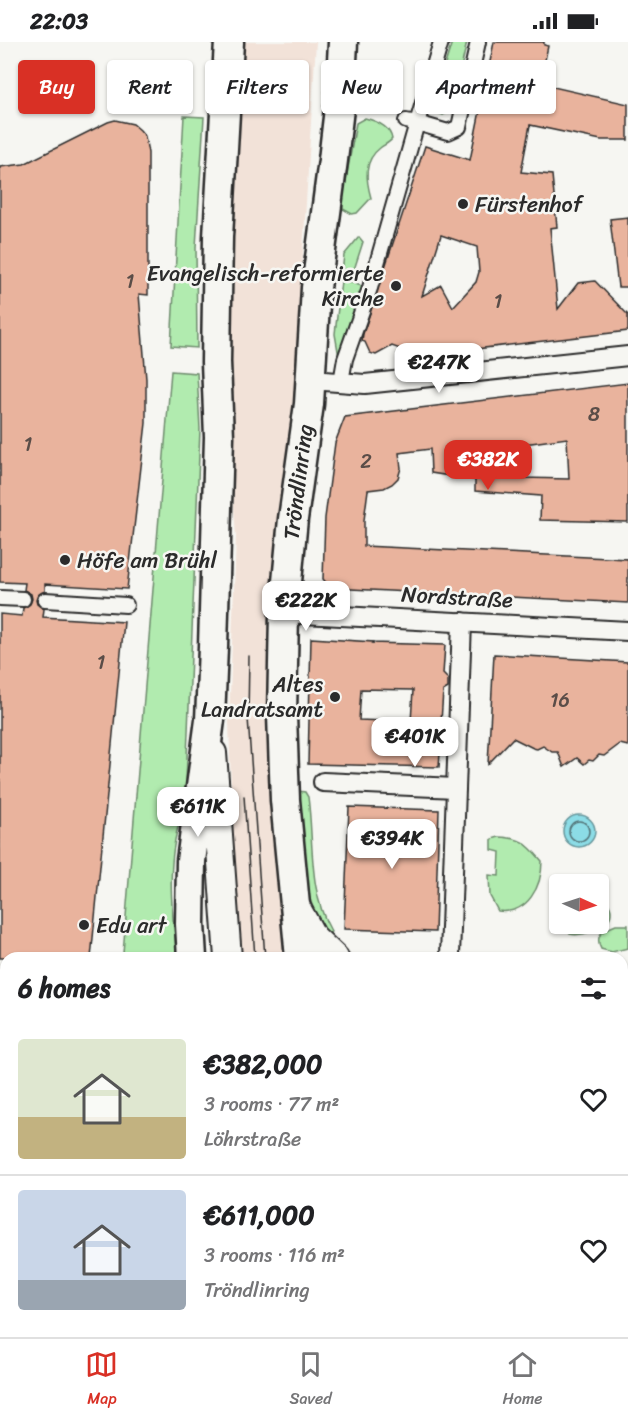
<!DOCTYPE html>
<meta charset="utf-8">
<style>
:root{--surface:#fff;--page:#f6f6f6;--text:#202124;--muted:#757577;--line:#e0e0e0;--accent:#d93025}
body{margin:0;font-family:Sriracha,sans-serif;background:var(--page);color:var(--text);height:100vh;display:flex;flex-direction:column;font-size:22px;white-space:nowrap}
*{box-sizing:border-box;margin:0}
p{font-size:20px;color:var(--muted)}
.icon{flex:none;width:33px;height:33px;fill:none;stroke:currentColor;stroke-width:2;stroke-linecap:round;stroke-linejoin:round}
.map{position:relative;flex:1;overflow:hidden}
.side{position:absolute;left:0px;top:910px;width:628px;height:386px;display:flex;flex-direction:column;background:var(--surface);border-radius:18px 18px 0 0;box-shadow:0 2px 4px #0004}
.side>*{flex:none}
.top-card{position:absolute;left:18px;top:18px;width:592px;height:54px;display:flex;gap:12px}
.needle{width:39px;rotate:93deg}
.fabs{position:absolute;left:549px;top:832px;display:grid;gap:12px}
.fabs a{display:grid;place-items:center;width:60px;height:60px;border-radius:6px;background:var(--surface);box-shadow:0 2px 4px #0004;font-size:30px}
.price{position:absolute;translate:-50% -51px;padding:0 14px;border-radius:12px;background:#fff;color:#222;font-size:20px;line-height:39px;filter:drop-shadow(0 2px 3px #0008)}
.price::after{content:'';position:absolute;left:50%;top:36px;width:18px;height:14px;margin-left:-9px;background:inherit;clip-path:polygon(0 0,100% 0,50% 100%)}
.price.on{background:var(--accent);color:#fff}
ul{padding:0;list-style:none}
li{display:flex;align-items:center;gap:18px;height:150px;padding:0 18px}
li+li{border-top:2px solid var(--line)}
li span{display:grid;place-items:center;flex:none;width:168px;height:120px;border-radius:6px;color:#555}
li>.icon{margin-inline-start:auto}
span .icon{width:72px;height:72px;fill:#fffc;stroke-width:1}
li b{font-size:26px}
h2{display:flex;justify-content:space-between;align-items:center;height:72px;padding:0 18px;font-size:26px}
.tag{padding:0 21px;border-radius:6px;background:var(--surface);box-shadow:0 2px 4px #0004;font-size:21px;line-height:54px}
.tag.on{background:var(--accent);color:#fff}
.status{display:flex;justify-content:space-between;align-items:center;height:42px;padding:0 30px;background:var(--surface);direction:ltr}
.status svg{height:16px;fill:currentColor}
.menu{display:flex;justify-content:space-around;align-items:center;height:84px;border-top:2px solid var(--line);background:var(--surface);font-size:16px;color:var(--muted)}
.menu a{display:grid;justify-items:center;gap:3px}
.menu .on{color:var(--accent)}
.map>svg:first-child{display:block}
</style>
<div class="status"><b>22:03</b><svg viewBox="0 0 49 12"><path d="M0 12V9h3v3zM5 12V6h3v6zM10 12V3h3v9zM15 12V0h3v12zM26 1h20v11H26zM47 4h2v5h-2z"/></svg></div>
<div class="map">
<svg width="628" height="1295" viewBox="0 0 628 1295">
<rect width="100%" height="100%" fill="#f6f6f2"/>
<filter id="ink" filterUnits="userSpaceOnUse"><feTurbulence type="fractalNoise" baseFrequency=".0167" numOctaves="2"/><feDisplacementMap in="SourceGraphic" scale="12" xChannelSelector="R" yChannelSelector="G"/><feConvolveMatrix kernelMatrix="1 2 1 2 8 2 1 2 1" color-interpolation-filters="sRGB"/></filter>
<g filter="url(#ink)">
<g fill="#f2e2d8">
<path d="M239 0H316L294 354 279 470 269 571 267 677 273 788 286 911 241 914 232 778 229 680 236 495 225 321Z"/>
<path d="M0 992 6 994V1286L1 1295Z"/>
<path d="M254 1290H315V1295H253Z"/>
</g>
<g fill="#b1ebaf" stroke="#6e8b6d" stroke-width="1.5">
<path d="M452 0H467L451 69 443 73 435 70 432 64Z"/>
<path d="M184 74 204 75 196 205 197 306 171 304Z"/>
<path d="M365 76C377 79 390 85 392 97 389 101 384 103 380 106 363 119 366 138 371 156L357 171 352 172 343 167 342 160 356 81Z"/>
<path d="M359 195 363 200 350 240 367 246 339 315 335 292 344 213Z"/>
<path d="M171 329 197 331 200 387 185 765C165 810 171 866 177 913L173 916 123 911Z"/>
<path d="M298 749 305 750 308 755C314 799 308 849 331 889L329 895 316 875 307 848Z"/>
<path d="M499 795C523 796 527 802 542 819 542 844 528 873 498 869L490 854 489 833 499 834 500 810 492 808V797Z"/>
<path d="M599 855 605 857C608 861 612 866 611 871 610 885 582 895 570 892L567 887 568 882H598Z"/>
<path d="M616 883H628V906L612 910 601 907C594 893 603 888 616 883Z"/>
<path d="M69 1290H224L223 1295H66Z"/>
</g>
<g fill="#8cdce6" stroke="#65959b" stroke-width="1.5">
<circle cx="150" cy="41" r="12"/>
<circle cx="579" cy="789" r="16"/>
</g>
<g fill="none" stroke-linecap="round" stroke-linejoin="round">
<circle stroke="#527276" stroke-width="1.5" cx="579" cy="789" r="10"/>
</g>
<g fill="#e9b39d" stroke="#2b2b2b" stroke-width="1.5" fill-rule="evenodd">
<path d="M494 0H544V3L548 4 540 42 628 62V98H601L530 83 521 130 552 133 557 185 550 186 558 267 578 241 595 239 628 273V289L442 311 432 307 419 314 392 304 376 313 370 311 365 300 362 299 363 292 425 104 470 118ZM441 193 477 205 479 230 476 240 453 265 441 243 422 254Z"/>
<path d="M115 78 133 82 140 88 145 94 148 111V253L139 252 146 337V381L127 547 45 542V549L38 553 36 558 37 562 44 567 43 575 124 580 91 916H0V572L22 574 23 566 30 562 32 557 31 552 24 548 25 541 0 540V125L24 122 108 80Z"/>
<path d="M628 175V245H618L610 177Z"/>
<path d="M628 341V480L540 478 541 454 475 449V438L431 431 430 407 399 411 401 426 398 436 392 442 384 446 368 448 364 478V504L628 517V561L331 546 323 537 325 476 335 401 345 375ZM567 396 569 437 522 436 517 403Z"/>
<path d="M311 596 373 600 372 601 445 603 443 632 448 637V646L443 649 441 680 446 685V693L441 697 439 725 308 722ZM361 647 413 648 411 680 359 678Z"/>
<path d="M494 612 628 620V704L620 702 604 714 599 713 593 719 589 718 584 722 577 716 564 725 558 710H552L543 704 537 707 533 706 513 696 488 722Z"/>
<path d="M349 765 439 768 435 890 344 887Z"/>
</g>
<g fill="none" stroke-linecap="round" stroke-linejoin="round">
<defs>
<g id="pedestrian">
<path d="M441 0 417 81 448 90 459 85 478 0"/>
<path d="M341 340 345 317 370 246 417 81 406 79"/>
<path d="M0 556 23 557"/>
<path d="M45 558 126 563"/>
</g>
<g id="minor">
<path d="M311 338 365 342 628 314"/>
<path d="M284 571 628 589"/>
<path d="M323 740 456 746"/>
<path d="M450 914 462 580"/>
<path d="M0 972 6 974"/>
<path d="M30 1295 32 1290"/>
</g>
<g id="secondary">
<path d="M213 711 228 916"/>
<path d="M296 864 313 895 335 916"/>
<path d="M622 963H628"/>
<path d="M622 1020 628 1021"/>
</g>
<g id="primary">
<path d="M192 916 190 882 191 819 210 678 213 605 219 395 216 320 218 195 229 0"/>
<path d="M300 916 285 758 282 673 284 571 293 477 309 362 316 246 333 118 340 58 343 0"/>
<path d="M336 1290 337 1295"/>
<path d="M238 1295 239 1290"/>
</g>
</defs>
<use href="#pedestrian" stroke="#2b2b2b" stroke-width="18"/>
<use href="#minor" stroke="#2b2b2b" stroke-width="22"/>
<use href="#secondary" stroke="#2b2b2b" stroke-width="30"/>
<use href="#primary" stroke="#2b2b2b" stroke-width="33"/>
<use href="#pedestrian" stroke="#f6f6f2" stroke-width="14"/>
<use href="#minor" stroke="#f6f6f2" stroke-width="18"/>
<use href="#secondary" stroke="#f6f6f2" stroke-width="26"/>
<use href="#primary" stroke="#f6f6f2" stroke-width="28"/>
<g stroke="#2b2b2b" stroke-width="1.5">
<path d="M249 614 248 676 265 916"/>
<path d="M244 754 255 916"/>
<path d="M291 1290 292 1295"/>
<path d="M301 1290 302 1295"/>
</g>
</g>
</g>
<g fill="#2b2b2b" stroke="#f6f6f2" stroke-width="2">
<circle cx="463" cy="162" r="6"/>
<circle cx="396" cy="244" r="6"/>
<circle cx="65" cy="518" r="6"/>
<circle cx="335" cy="655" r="6"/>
<circle cx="84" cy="883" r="6"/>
</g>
<g text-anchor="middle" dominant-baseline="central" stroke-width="5" stroke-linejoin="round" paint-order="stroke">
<g font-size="20" fill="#5a4d48">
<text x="130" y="239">1</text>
<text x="498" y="259">1</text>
<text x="594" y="372">8</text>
<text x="28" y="402">1</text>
<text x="366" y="419">2</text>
<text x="101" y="620">1</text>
<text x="560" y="658">16</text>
</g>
<g font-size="22" fill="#2b2b2b" stroke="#f6f6f2" text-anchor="start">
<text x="475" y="162">Fürstenhof</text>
<text x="384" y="231" text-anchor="end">Evangelisch-reformierte<tspan x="384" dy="25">Kirche</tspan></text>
<text x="77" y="518">Höfe am Brühl</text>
<text x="323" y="642" text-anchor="end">Altes<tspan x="323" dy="25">Landratsamt</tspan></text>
<text x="96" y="883">Edu art</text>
</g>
<g font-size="22" fill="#2b2b2b" stroke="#f6f6f2">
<text transform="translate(298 440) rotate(-83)">Tröndlinring</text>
<text transform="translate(457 555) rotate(3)">Nordstraße</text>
</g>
</g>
</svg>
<div class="fabs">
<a><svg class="needle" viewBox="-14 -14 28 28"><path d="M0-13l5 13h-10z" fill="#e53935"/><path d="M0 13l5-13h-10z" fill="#757577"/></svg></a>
</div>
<b class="price" style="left:439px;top:352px">€247K</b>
<b class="price on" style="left:488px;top:449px">€382K</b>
<b class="price" style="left:306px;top:590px">€222K</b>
<b class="price" style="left:415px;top:726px">€401K</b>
<b class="price" style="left:198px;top:796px">€611K</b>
<b class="price" style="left:392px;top:828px">€394K</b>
<div class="top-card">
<a class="tag on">Buy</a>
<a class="tag">Rent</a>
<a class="tag">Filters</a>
<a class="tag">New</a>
<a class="tag">Apartment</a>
</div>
<section class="side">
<h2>6 homes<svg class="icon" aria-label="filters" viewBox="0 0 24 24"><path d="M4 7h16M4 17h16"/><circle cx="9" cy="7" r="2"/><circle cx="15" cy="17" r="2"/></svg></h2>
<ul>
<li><span style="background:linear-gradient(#dfe7d0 65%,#c2b280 0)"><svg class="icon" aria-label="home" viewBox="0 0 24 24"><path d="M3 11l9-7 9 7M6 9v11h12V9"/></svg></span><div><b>€382,000</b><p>3 rooms · 77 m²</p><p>Löhrstraße</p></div><svg class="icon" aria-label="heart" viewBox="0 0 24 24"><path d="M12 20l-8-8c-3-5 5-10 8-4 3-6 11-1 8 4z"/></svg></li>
<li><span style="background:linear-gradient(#c9d6e8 75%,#9aa5b1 0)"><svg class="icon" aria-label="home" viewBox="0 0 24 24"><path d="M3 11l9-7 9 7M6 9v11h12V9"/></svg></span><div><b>€611,000</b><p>3 rooms · 116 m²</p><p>Tröndlinring</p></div><svg class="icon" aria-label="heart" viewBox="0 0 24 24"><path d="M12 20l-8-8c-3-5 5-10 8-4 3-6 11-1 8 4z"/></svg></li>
</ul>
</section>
</div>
<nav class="menu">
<a class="on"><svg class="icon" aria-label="map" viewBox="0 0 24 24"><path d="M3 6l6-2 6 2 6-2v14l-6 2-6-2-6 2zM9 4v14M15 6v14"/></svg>Map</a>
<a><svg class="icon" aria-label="saved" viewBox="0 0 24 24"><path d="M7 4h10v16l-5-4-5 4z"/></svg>Saved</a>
<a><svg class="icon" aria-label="home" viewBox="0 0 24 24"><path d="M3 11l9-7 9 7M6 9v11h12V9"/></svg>Home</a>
</nav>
